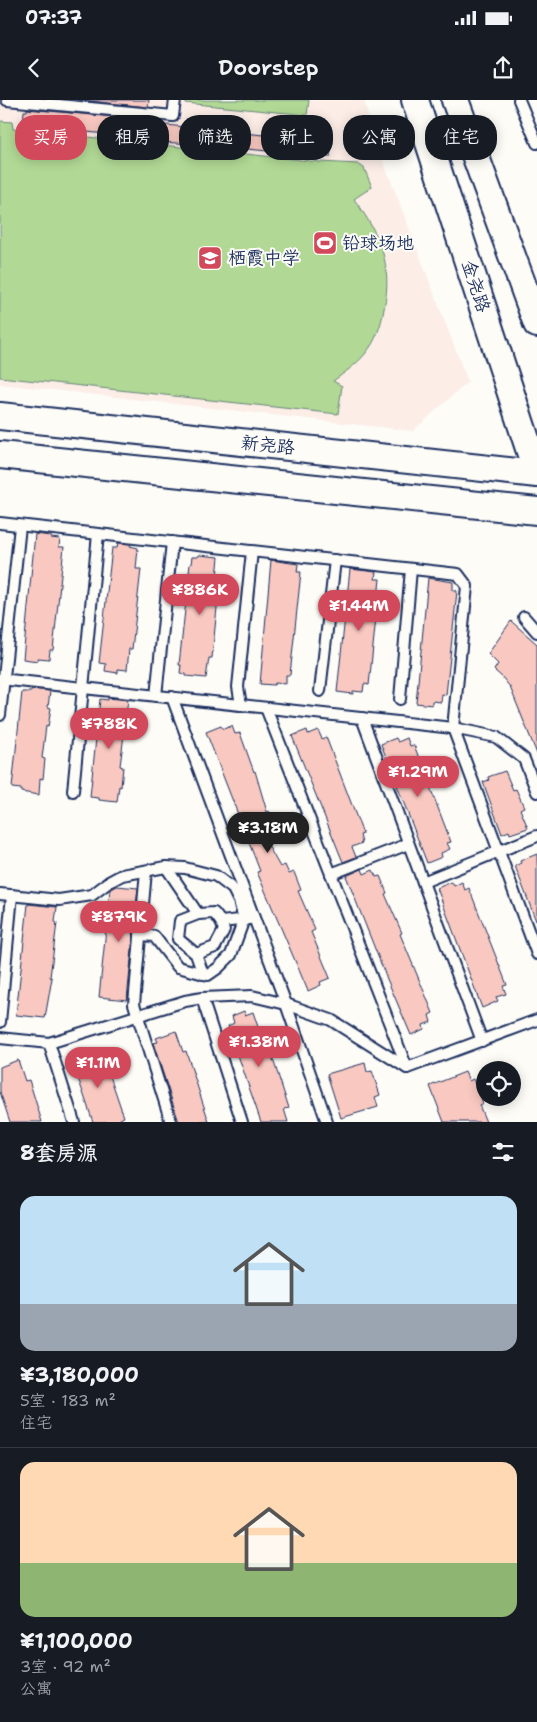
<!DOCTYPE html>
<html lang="zh">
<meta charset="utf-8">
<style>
:root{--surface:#171b24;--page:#242831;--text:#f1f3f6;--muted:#9ea1a6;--line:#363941;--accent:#d1495b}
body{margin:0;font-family:"Shantell Sans","LXGW WenKai TC",sans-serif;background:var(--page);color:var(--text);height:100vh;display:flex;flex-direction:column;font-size:19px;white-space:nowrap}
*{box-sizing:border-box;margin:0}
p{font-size:16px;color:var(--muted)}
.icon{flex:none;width:28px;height:28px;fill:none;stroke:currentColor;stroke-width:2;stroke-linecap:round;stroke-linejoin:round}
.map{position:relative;height:1022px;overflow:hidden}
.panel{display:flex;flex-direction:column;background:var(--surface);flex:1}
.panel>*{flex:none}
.guide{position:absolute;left:15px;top:15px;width:508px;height:45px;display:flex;gap:10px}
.tools{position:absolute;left:476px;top:961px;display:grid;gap:10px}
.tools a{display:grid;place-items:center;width:45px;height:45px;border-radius:50%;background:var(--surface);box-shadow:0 2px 12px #0003;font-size:25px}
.price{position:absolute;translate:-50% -42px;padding:0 11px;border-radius:18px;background:var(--accent);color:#fff;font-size:16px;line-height:32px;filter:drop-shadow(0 1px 2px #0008)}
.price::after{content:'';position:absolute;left:50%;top:30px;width:15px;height:11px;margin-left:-8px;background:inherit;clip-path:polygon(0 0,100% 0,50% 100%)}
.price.current{background:#222;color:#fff}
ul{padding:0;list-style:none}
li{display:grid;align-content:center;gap:10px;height:265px;padding:0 20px}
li+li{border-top:1px solid var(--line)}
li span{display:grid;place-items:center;height:155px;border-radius:15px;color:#555}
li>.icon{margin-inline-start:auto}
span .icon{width:90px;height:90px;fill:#fffc;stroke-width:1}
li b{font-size:21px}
h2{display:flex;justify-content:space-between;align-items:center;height:60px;padding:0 20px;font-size:21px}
.tag{padding:0 18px;border-radius:20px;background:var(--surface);box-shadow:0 2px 12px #0003;font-size:18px;line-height:45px}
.tag.current{background:var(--accent);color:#fff}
.status{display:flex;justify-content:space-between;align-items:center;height:35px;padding:0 25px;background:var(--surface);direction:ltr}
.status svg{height:14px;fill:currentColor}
header{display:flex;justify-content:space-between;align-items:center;height:65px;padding:0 20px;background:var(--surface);font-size:22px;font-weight:600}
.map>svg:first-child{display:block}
</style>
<div class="status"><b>07:37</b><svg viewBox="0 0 49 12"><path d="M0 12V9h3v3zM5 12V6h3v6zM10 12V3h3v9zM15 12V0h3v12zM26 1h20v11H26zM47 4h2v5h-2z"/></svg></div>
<header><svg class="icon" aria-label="back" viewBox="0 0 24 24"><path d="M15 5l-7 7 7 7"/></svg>Doorstep<svg class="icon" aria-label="share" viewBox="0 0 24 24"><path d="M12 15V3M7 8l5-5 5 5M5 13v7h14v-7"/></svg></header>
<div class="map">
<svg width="537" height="1022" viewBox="0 0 537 1022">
<rect width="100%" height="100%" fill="#fdfcf7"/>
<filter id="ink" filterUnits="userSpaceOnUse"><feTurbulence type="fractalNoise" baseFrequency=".02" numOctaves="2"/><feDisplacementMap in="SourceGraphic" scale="10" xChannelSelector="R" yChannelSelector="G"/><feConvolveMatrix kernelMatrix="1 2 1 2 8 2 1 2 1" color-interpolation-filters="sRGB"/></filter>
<g filter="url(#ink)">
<path fill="#fcede7" d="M0 0H364L373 34 468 282 413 331 0 284Z"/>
<g fill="#b1d995" stroke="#66847a">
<path d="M186 0H309L307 15 185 3Z"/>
<path d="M0 21 12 22 13 29 320 62 358 64 364 68 372 87 354 99C380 135 393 164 384 209 381 226 376 241 365 254 356 265 344 273 333 281L342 286 338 314 0 277Z"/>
</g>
<g fill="#f9c9c1" stroke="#1b2f5e">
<path d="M79 0H149L148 7Z"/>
<path d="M27 9 147 20 146 23 332 42 330 57 195 44 159 42V39L23 26 24 11H27Z"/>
<path d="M35 434 51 436V438L60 439 59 447H64L53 550H50L49 559 38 558V561L23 559Z"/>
<path d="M118 443 131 444 130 446 138 448 136 469H141L132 549H129L127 570 118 569V573L105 571 106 564 99 563 112 448H117Z"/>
<path d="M199 455 219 457 217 477H220L212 558H209L206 578 186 576V574L180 573 181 565H179L190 464H191L192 457H198Z"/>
<path d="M271 460 298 464 297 472H301L290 575H286V584L275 583 274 585 260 584Z"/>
<path d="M350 469 376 472 375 479H380L369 585 364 584 363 592 353 591V594L337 592Z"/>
<path d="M428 478 453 482V490L457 491 446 595 442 594 441 602 432 601V605L416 603Z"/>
<path d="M511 521 537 544V654L510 587 502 577 494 570 498 564 488 554Z"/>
<path d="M31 589 50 591 48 607 51 608 48 627 46 626 42 658 45 659 43 679 40 678 39 695 21 692V689L12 688 22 592H31Z"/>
<path d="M108 598 128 600 126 615 128 616 126 635H124L120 666 123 667 121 687 119 686 117 702 99 700V698L90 697 100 599 108 600Z"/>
<path d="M221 626 223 629 232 626 235 634 240 633 254 672 255 671 267 712 269 711 276 729 272 730 275 738 266 742 280 767 285 765 289 774 294 772 301 790 298 791 315 830 311 832 330 878 320 882 321 885 308 891 257 772 260 771 206 632Z"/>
<path d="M307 630 308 634 318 630 322 639 326 637 363 734 360 735 362 743 352 747 356 757 343 762 292 636Z"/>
<path d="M396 638 398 642 407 638 410 646 414 645 451 742 447 743 450 749 441 753 442 757 427 763 381 644Z"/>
<path d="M505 671 513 690 516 689 524 707 520 709 528 728 510 734 509 731 502 734 483 682 489 680 488 677Z"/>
<path d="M537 754V821H536L515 766 521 763 520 761Z"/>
<path d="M362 769 364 774 373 770 376 777 380 776 387 793 385 794 402 833 400 834 433 913 429 915 431 922 423 925 424 929 411 935 387 879 346 776Z"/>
<path d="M452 782 454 786 462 782 465 790 469 788 507 885 503 886 506 894 496 897 498 901 482 908 437 788Z"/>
<path d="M117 786 138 788 127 900 99 897 110 790Z"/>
<path d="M28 804 57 807 55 822 57 823 50 877 52 878 45 918 16 915Z"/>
<path d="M244 911 245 915 253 912 260 933 264 932 289 1008 284 1009 288 1022H261L228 926 234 923 232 916Z"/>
<path d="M176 931 183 952 186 951 209 1022H179L153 943 158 942 156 938Z"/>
<path d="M98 951 105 971 108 970 124 1017 120 1019 121 1022H93L73 963 79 961 78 958Z"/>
<path d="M18 960 25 981 29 980 42 1022H10L0 992V967Z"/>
<path d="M365 963 367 972 372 971 380 995 375 997 378 1007 341 1018 327 974Z"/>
<path d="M465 972 469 981 473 979 483 1003 479 1005 486 1022H444L430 986Z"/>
</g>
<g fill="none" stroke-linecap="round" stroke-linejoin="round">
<defs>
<g id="lane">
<path d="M7 0 173 16 175 0"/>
<path d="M519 0 537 43"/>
<path d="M0 423 458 474 467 486 453 628 537 854"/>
<path d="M524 517 537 532"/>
<path d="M0 579 453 628 496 637 524 659 537 692"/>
<path d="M320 591 335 460"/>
<path d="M156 596 172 442"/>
<path d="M172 597 286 904 327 1022"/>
<path d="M400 599 411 469"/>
<path d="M241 605 238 587 252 451"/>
<path d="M266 608 407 968"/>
<path d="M0 615 20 426"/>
<path d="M362 618 482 941"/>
<path d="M73 691 98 434"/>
<path d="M166 767 198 814"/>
<path d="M146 771 134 904 171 1022"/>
<path d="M331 774 408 744"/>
<path d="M423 782 537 736"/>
<path d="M0 794 59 800 92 795 109 782 122 775 166 767 185 768 216 776 233 789 239 801 244 819 231 855 218 868 208 875 178 867 154 836 140 835"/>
<path d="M221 822 249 819"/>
<path d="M196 854 215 847 224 830 221 822 214 813 198 814 180 821 178 839 196 854 203 874"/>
<path d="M202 898 242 1022"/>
<path d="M0 922 12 795"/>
<path d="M0 938 49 943 185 901 202 898 252 896 286 904 331 920 407 968 537 920"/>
<path d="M49 943 74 1022"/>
</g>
<g id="secondary">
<path d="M415 0 537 373"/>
<path d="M455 0 537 224"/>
<path d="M0 316 537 374"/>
<path d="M0 355 537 411"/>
</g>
</defs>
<use href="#lane" stroke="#1b2f5e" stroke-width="14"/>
<use href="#secondary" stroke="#1b2f5e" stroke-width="30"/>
<use href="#lane" stroke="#fdfcf7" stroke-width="10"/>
<use href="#secondary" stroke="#fdfcf7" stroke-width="26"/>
</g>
</g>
<defs>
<symbol id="stadium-square" viewBox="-11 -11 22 22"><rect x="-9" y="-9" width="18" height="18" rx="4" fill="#d1495b" stroke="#fdfcf7"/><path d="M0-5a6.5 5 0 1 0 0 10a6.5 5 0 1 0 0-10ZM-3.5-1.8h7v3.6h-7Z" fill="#fff"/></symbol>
<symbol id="school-square" viewBox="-11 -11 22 22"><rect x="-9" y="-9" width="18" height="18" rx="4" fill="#d1495b" stroke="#fdfcf7"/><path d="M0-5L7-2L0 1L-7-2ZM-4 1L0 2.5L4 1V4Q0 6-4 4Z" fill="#fff"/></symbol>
</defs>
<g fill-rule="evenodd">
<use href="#stadium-square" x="311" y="129" width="28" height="28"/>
<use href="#school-square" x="196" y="144" width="28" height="28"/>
</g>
<g text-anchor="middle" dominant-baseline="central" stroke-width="4" stroke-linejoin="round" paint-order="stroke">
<g font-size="18" fill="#1b2f5e" stroke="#fdfcf7" text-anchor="start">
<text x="342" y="143">铅球场地</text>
<text x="228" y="158">栖霞中学</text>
</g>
<g font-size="18" fill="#1b2f5e" stroke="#fdfcf7">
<text transform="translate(476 186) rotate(72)">金尧路</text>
<text transform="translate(268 345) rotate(6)">新尧路</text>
</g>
</g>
</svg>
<div class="tools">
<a><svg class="icon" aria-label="locate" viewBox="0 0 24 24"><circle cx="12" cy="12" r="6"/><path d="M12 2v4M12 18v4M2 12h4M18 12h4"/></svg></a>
</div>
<b class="price" style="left:200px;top:516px">¥886K</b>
<b class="price" style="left:359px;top:532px">¥1.44M</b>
<b class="price" style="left:109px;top:650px">¥788K</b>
<b class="price" style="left:418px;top:698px">¥1.29M</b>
<b class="price current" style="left:268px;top:754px">¥3.18M</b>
<b class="price" style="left:119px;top:843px">¥879K</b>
<b class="price" style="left:259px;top:968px">¥1.38M</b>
<b class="price" style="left:98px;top:989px">¥1.1M</b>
<div class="guide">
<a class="tag current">买房</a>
<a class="tag">租房</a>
<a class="tag">筛选</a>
<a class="tag">新上</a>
<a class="tag">公寓</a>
<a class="tag">住宅</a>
</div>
</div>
<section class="panel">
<h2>8套房源<svg class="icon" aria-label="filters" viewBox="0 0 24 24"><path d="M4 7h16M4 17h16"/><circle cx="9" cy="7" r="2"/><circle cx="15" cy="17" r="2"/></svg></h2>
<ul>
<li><span style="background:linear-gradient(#bfe0f5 70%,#9aa5b1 0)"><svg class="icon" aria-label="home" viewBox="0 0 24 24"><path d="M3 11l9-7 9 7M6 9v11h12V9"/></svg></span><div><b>¥3,180,000</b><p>5室 · 183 m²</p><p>住宅</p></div></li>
<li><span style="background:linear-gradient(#ffd9b3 65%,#8fb573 0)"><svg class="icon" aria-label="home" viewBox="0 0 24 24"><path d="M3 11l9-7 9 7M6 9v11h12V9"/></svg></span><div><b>¥1,100,000</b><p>3室 · 92 m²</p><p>公寓</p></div></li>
</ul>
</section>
